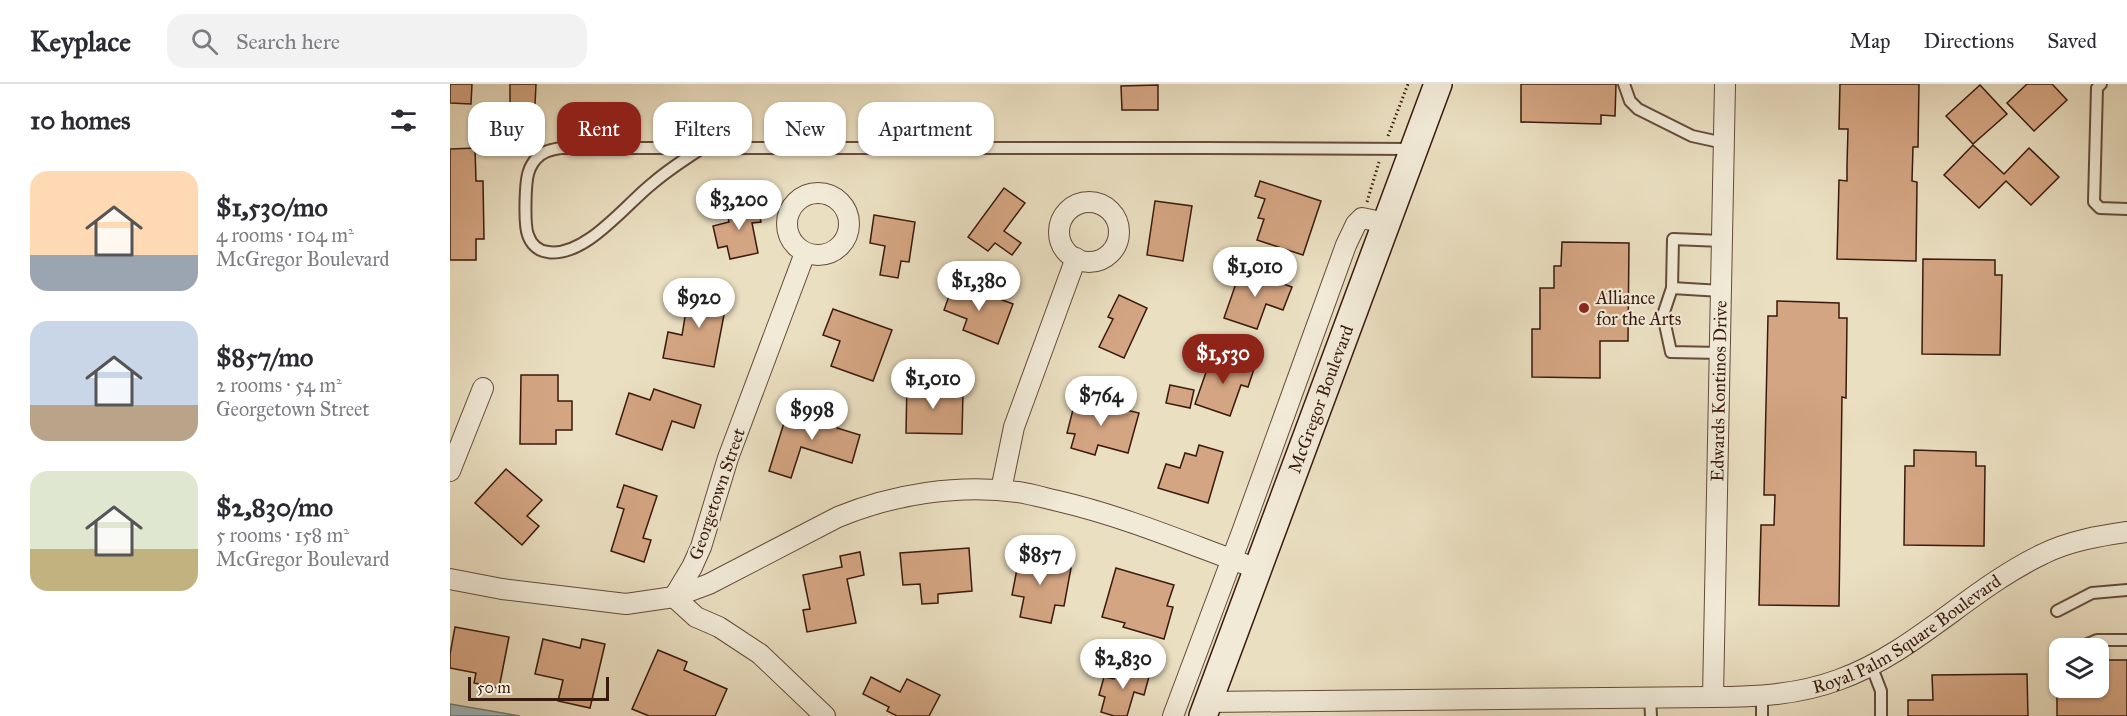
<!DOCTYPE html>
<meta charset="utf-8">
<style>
:root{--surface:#fff;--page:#f2f2f3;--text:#2b2b33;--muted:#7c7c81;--line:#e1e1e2;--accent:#8f2418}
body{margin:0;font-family:"IM FELL Great Primer",serif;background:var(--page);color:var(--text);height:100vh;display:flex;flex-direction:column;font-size:22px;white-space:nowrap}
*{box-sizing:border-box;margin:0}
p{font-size:20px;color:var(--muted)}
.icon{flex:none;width:33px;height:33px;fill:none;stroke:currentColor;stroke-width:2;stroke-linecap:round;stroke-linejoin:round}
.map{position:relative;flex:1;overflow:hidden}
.details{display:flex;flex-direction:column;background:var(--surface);width:450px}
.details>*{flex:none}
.banner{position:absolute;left:18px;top:18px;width:570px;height:54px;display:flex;gap:12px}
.buttons{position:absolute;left:1599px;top:554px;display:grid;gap:12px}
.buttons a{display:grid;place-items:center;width:60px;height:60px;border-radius:12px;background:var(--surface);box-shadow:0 2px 4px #0004;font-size:30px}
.scale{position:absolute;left:18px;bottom:15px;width:141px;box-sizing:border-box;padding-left:6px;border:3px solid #391a0d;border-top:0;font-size:16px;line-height:21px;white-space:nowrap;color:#391a0d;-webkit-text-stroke:4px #f1ead7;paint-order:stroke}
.price{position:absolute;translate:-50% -51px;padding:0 14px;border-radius:21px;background:#fff;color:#222;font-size:20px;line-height:39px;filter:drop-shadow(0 2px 3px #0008)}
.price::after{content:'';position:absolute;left:50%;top:36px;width:18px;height:14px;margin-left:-9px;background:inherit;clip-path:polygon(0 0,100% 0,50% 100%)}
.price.active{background:var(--accent);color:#fff}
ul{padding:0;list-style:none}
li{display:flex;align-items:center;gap:18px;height:150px;padding:0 30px}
li span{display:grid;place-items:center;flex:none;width:168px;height:120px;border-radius:18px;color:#555}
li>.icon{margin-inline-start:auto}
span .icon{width:72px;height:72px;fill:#fffc;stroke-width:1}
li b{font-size:26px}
h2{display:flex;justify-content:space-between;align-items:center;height:72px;padding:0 30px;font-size:26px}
.chip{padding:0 21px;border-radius:18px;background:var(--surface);box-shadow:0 2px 4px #0004;font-size:21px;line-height:54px}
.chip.active{background:var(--accent);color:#fff}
header{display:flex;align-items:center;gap:36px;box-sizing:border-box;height:84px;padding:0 30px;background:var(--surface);border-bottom:2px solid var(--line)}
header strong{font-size:28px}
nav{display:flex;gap:33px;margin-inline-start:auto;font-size:21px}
.search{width:420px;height:54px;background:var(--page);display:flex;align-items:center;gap:15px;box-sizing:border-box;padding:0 21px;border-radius:18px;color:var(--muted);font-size:22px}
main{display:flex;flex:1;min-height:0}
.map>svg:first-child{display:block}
</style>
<header>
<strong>Keyplace</strong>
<div class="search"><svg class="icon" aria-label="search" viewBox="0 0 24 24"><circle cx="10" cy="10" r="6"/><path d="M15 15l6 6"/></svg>Search here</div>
<nav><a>Map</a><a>Directions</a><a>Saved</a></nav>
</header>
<main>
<section class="details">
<h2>10 homes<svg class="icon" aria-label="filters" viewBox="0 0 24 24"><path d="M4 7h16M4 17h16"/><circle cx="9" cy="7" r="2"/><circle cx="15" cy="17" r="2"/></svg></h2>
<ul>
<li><span style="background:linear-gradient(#ffd9b3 70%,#9aa5b1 0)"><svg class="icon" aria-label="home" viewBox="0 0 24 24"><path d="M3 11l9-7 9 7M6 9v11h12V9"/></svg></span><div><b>$1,530/mo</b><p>4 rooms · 104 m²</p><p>McGregor Boulevard</p></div></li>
<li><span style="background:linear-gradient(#c9d6e8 70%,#b9a48a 0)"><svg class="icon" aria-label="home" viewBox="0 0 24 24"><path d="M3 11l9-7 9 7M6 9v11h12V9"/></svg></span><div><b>$857/mo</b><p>2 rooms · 54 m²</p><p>Georgetown Street</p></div></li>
<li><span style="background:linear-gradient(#dfe7d0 65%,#c2b280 0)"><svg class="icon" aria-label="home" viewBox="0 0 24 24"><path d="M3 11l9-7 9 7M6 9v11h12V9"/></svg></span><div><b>$2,830/mo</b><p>5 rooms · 158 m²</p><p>McGregor Boulevard</p></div></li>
</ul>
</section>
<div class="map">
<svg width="1677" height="632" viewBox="0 0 1677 632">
<rect width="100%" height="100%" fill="#eadfc1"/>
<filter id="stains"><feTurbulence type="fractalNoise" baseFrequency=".00333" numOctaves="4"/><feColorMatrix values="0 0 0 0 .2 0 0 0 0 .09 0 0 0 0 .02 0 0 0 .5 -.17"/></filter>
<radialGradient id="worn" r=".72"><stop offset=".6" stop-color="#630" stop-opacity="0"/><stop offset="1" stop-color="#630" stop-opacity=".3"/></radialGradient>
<path fill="#9fb9bf" stroke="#767978" stroke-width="1.5" d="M0 620 70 632H0Z"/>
<g fill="#d4a582" stroke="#391a0d" stroke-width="1.5">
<path d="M0 0H22L21 20 0 19Z"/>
<path d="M60 0H86L85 21H60Z"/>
<path d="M1071 0H1166L1165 32 1151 31V40L1071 38Z"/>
<path d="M1390 0H1469L1468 63H1463L1462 97 1467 98 1466 177 1387 175 1389 96 1397 97V81L1398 45H1389Z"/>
<path d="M1577 0H1602L1617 16 1584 47 1557 19Z"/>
<path d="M708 1V26H672L671 2Z"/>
<path d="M1530 1 1557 30 1523 60 1496 32Z"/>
<path d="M1523 61 1554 90 1579 64 1609 93 1581 121 1556 97 1529 124 1494 91Z"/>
<path d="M25 64 26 97H33L34 155H26V176H0V65Z"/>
<path d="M810 97 871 117 853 171 807 156 814 135 808 134 815 115 805 112Z"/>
<path d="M554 104 575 119 554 147 571 159 562 171 545 159 538 167 518 153Z"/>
<path d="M306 117 311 138 302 139 308 169 280 175 277 162 268 164 263 142 279 138 276 124Z"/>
<path d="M705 117 742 122 733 177 697 171Z"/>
<path d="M424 131 465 138 459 178 451 177 448 194 430 191 435 162 420 159Z"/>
<path d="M1112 158 1179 159 1178 257H1150V294L1082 293V245H1090V204H1104V182H1111Z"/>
<path d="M1473 175 1545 176V191H1552L1550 271 1472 270Z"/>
<path d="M791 185 842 203 833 226 816 220 807 245 774 234Z"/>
<path d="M504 198 563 220 548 260 513 246 517 235 494 226Z"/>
<path d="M240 203 278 210 264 283 213 274 218 248 232 251Z"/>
<path d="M669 211 697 224 674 274 649 263 663 235 658 233Z"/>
<path d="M1327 217 1389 219V234H1397L1396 314 1392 313 1389 522 1309 521 1311 441H1324L1325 411H1314L1318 232H1327Z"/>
<path d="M383 225 442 246 423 297 381 282 390 257 373 251Z"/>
<path d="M762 271 804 285 798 303 791 301 780 332 745 320Z"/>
<path d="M71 291H108V317H122V346H106V360H70Z"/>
<path d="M457 296 485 297 484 308 513 309 512 350 456 349Z"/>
<path d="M720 301 744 306 740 324 716 319Z"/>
<path d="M204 305 251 321 244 344 222 337 212 366 166 350 179 309 200 316Z"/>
<path d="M626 314 689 329 678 369 648 361 645 371 621 364 625 350 617 349Z"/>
<path d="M338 326 361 333 363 327 390 335 387 344 410 351 402 379 351 363 341 394 319 387Z"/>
<path d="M749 361 773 368 758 419 708 404 716 380 730 384 735 369 746 372Z"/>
<path d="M1464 366 1526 368V382H1535L1534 462 1454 461 1455 382H1464Z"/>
<path d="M56 385 92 416 77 432 89 442 72 461 25 419Z"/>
<path d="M174 401 207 412 193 454 201 456 194 478 161 467 174 425 167 423Z"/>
<path d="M519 464 522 507 488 510V519L472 520 470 500 453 501 450 469Z"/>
<path d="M571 464 594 468 592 478 621 484 614 522 605 521 601 539 570 533 574 513 562 511Z"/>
<path d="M410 468 414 491 397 495 406 539 357 548 353 526 360 525 353 491 392 483 390 472Z"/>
<path d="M666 484 724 501 717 522 723 523 714 555 673 543 675 539 652 533Z"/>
<path d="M5 543 59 553 49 604 24 599 26 589 0 584V570Z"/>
<path d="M93 555 130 564 132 555 155 560 140 624 108 617 113 596 85 590Z"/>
<path d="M208 566 237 578 234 586 277 605 265 632H199L182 625Z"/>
<path d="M1648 576H1677V632H1607V603H1648Z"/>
<path d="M668 580 700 589 694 611 684 608 677 632H664L651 628 655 613 649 611 654 593 664 595Z"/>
<path d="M1577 590 1578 632H1458V616H1483L1482 591Z"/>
<path d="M421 593 450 608 457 595 490 611 479 632H447L437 627 439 623 413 610Z"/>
</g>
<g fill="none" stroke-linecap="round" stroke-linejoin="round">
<defs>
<g id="service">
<path d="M1174 0 1180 17 1188 25 1242 52 1274 59"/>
<path d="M1651 0 1647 4 1644 118 1650 124 1677 125"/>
<path d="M252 64C235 75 218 86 203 99 176 120 135 174 98 168 88 167 81 160 78 151 74 141 75 97 79 87 80 83 84 77 86 75 93 67 101 66 111 64H752L963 65"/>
<path d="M1222 204 1271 207"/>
<path d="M1270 269 1221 268 1213 231 1222 204 1223 155 1272 157"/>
<path d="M1607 527 1642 509 1677 506"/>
<path d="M1628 564 1647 556H1677"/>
<path d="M1421 581 1431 607V632"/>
<path d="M1312 612V632"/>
<path d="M1200 614 1201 632"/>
</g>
<g id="minor">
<circle cx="368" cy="140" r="31"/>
<circle cx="639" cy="148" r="30"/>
<path d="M355 169 278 374 251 463 242 483 224 513 246 533 269 543 310 570 375 632"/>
<path d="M0 387 33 304"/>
<path d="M551 406 564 343 626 174"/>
<path d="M0 495 52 505 176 520 224 513 259 500 388 433C444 410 508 400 568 408 581 410 595 414 608 417 677 433 741 461 808 485"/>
<path id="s1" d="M1263 613 1275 0"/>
<path id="s2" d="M758 618 1263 613C1306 613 1347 611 1388 596 1464 569 1521 504 1593 470 1619 457 1649 452 1677 448"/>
<path d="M723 632 792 448 896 161 906 140 912 134 936 139"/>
</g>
<g id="secondary">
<path id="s3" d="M753 632 988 0"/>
</g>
</defs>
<use href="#service" stroke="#654b3a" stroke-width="14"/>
<use href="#minor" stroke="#654b3a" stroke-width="22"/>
<use href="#secondary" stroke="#391a0d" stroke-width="30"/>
<g stroke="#391a0d" stroke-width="3" stroke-dasharray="1.5 3" stroke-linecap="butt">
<path d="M938 52 958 0"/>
<path d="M917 118 929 78"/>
</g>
<use href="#service" stroke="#f1ead7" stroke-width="10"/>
<use href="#minor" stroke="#f1ead7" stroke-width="20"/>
<use href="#secondary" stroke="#f1ead7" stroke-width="27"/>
</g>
<circle fill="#8f2418" stroke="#f1ead7" stroke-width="2" cx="1134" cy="224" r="6"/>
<g text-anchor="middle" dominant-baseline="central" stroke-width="4.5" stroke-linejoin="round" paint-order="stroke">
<g font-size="18" fill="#391a0d" stroke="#f1ead7" text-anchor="start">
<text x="1146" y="214">Alliance<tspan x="1146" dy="21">for the Arts</tspan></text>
</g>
<g font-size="18" fill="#391a0d" stroke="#f1ead7">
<text stroke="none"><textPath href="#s1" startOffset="306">Edwards Kontinos Drive</textPath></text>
<text stroke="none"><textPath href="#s3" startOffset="338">McGregor Boulevard</textPath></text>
<text transform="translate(267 410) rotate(-71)">Georgetown Street</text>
<text stroke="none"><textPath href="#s2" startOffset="714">Royal Palm Square Boulevard</textPath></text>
</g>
</g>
<rect width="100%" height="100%" filter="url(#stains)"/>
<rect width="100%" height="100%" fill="url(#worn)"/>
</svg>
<div class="buttons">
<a><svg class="icon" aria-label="layers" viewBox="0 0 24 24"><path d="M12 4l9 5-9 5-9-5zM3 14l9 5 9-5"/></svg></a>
</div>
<div class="scale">50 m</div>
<b class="price" style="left:289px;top:147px">$3,200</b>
<b class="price" style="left:805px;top:214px">$1,010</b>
<b class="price" style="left:529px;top:228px">$1,380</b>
<b class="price" style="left:249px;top:245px">$920</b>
<b class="price active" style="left:773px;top:301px">$1,530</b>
<b class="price" style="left:483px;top:326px">$1,010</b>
<b class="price" style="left:651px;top:343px">$764</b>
<b class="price" style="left:362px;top:357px">$998</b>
<b class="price" style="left:590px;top:502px">$857</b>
<b class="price" style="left:673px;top:606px">$2,830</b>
<div class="banner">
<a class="chip">Buy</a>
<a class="chip active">Rent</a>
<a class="chip">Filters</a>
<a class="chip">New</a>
<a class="chip">Apartment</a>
</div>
</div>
</main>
